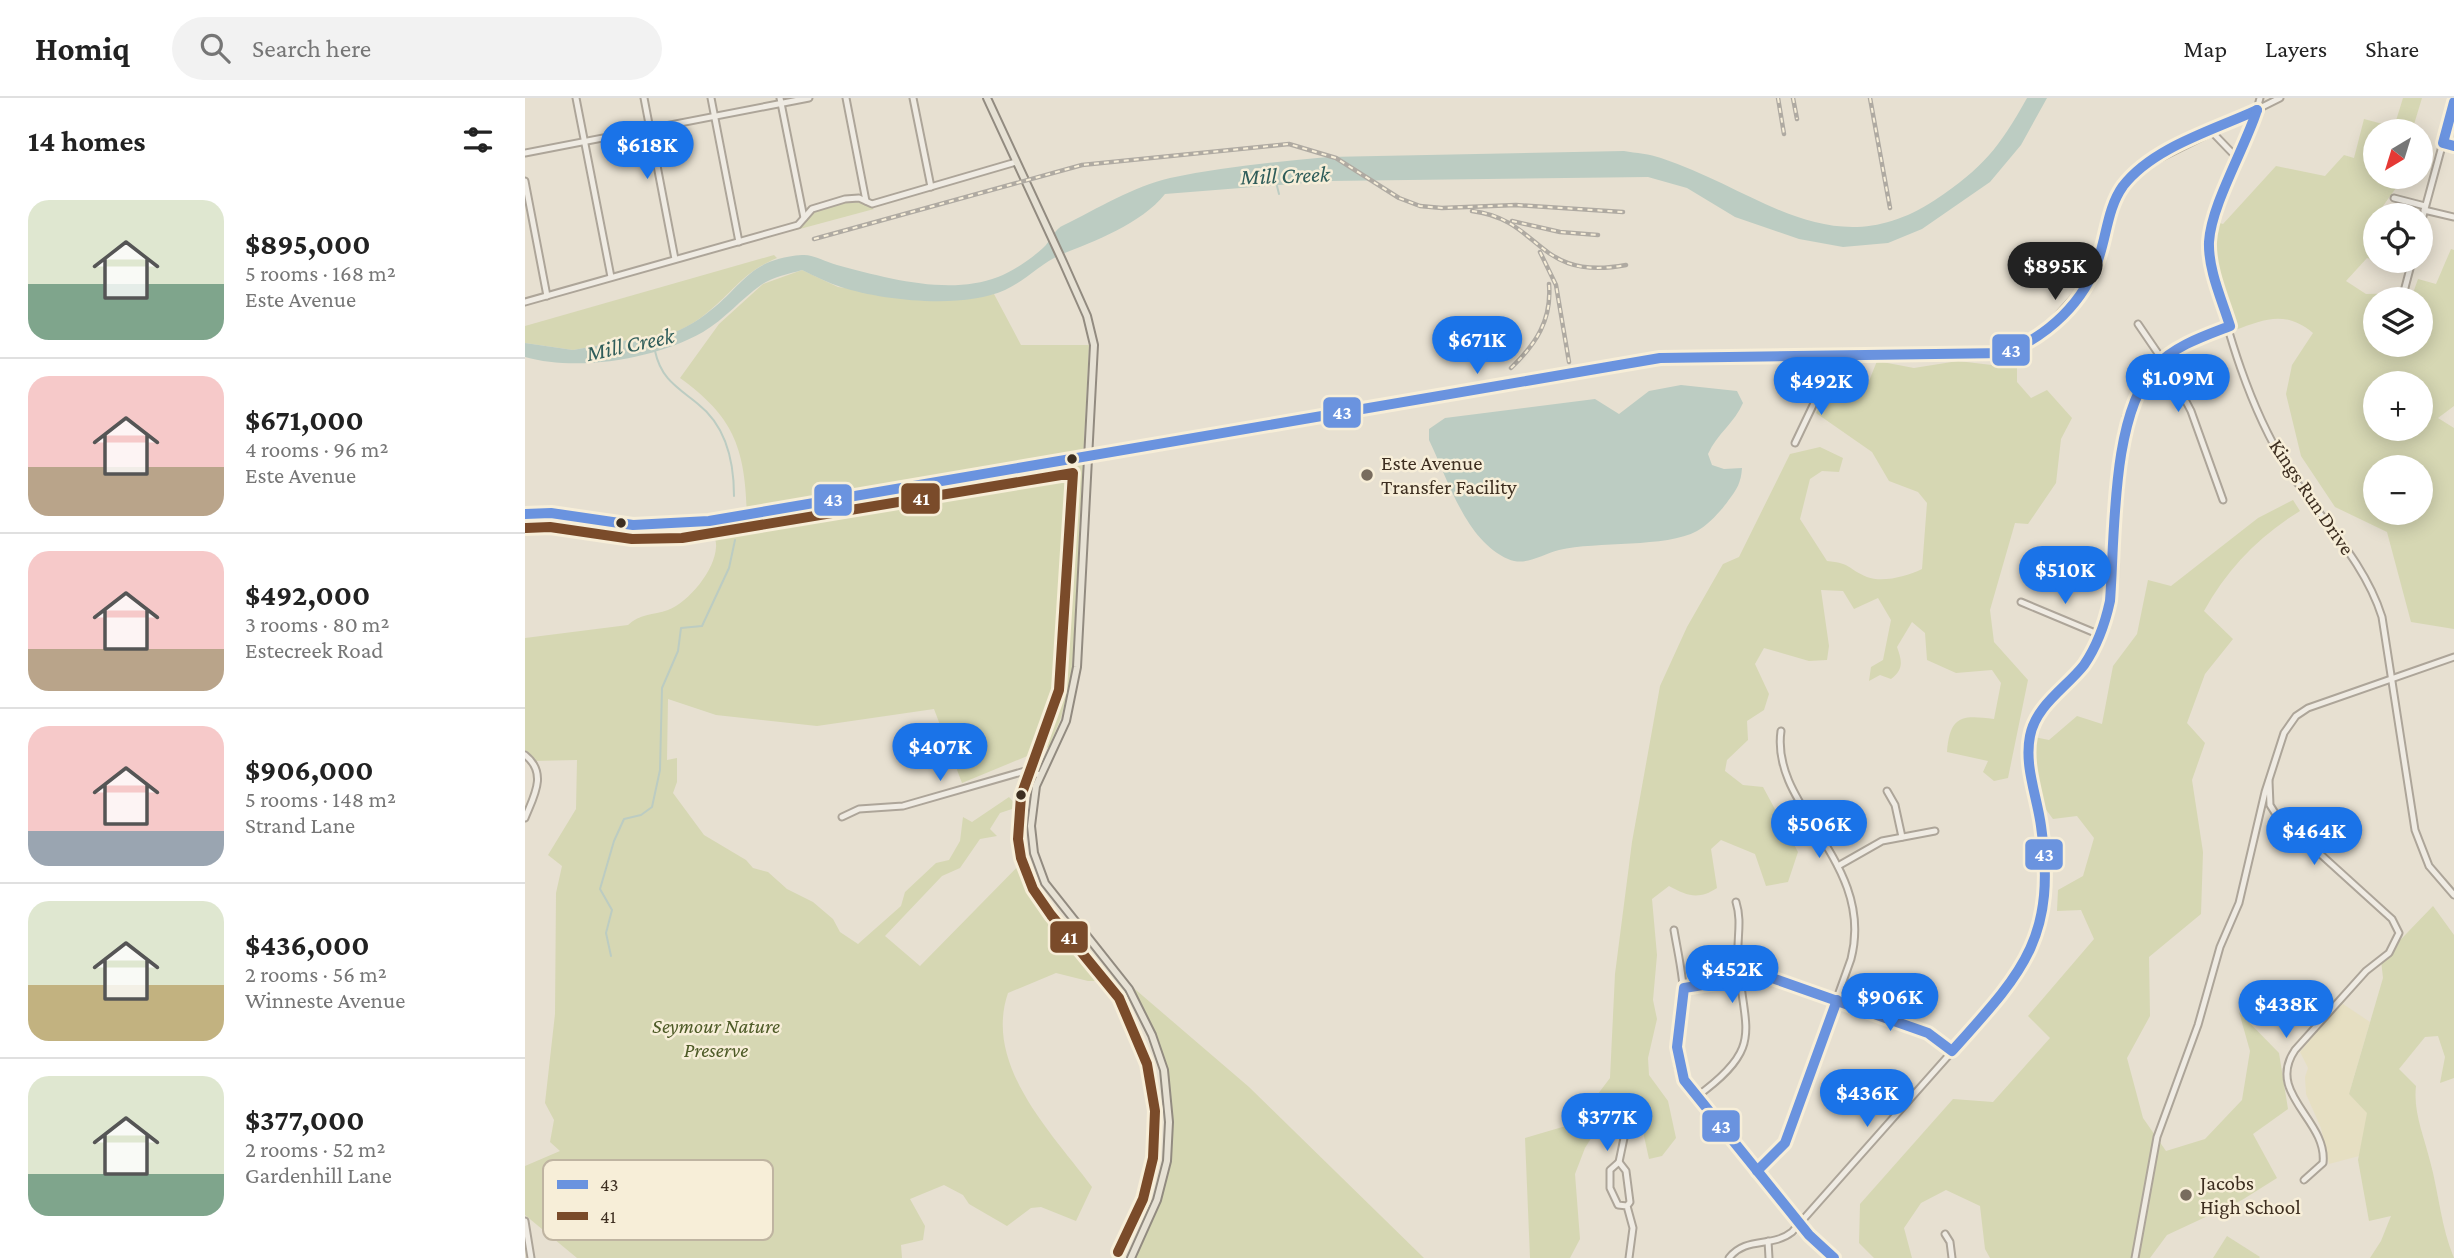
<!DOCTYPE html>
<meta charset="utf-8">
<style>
:root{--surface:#fff;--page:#f2f2f2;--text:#222;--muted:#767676;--line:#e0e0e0;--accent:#1a73e8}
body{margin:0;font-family:"Crimson Pro",serif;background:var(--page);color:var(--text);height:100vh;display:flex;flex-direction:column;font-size:26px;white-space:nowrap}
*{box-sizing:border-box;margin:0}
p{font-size:23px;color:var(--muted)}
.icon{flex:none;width:38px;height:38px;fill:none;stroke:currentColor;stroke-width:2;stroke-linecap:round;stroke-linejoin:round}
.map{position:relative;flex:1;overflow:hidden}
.panel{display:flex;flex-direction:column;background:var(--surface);width:525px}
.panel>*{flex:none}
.needle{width:46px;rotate:218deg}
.controls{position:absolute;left:1838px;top:21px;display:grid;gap:14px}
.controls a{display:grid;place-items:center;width:70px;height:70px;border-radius:50%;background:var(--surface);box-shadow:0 4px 18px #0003;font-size:35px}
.price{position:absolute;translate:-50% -60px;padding:0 16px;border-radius:24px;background:var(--accent);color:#fff;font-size:23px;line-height:46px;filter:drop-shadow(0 2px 4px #0008)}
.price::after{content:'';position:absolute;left:50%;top:42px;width:21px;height:16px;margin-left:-10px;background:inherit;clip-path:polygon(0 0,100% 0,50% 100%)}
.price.selected{background:#222;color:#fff}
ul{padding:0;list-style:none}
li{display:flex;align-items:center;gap:21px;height:175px;padding:0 28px}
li+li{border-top:2px solid var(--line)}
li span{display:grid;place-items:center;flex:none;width:196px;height:140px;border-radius:21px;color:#555}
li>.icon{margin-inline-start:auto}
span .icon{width:84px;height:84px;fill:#fffc;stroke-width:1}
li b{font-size:30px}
h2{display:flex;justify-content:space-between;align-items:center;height:84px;padding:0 28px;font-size:30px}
header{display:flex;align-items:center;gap:42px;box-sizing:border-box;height:98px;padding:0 35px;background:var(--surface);border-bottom:2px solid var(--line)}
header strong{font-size:33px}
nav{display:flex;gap:38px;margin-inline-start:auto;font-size:24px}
.search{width:490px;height:63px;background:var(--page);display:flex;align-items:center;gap:18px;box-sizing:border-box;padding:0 24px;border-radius:38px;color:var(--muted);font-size:26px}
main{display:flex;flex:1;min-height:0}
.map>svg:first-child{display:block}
</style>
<header>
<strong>Homiq</strong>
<div class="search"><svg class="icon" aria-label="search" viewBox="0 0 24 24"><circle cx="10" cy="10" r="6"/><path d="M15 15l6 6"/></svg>Search here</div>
<nav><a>Map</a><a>Layers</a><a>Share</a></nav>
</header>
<main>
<section class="panel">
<h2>14 homes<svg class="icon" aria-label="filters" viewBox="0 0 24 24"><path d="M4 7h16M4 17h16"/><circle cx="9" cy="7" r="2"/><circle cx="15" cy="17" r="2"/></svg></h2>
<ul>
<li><span style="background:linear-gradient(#dfe7d0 60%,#7fa58c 0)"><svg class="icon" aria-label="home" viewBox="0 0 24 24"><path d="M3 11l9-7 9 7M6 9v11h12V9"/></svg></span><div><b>$895,000</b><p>5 rooms · 168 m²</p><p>Este Avenue</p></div></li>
<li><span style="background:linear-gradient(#f6c9c9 65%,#b9a48a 0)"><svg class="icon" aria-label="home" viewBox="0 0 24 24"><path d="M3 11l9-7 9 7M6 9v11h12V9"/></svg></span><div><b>$671,000</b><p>4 rooms · 96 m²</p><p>Este Avenue</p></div></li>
<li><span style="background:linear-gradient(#f6c9c9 70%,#b9a48a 0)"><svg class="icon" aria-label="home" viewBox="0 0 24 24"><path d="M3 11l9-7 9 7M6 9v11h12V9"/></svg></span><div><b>$492,000</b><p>3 rooms · 80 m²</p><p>Estecreek Road</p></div></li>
<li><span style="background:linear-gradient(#f6c9c9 75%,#9aa5b1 0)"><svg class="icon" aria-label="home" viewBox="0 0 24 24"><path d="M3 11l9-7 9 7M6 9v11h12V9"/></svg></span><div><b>$906,000</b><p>5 rooms · 148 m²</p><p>Strand Lane</p></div></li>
<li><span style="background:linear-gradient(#dfe7d0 60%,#c2b280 0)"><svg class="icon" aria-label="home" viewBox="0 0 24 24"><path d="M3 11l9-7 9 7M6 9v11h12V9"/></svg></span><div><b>$436,000</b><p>2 rooms · 56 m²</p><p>Winneste Avenue</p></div></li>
<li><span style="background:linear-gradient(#dfe7d0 70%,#7fa58c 0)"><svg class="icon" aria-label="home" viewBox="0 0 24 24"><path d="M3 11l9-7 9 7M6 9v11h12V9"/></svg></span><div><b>$377,000</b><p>2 rooms · 52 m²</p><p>Gardenhill Lane</p></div></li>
</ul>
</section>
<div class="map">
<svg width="1929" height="1160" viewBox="0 0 1929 1160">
<rect width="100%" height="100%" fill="#e7e0d1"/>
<path fill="#e6dfc2" d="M1815 904 1845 924 1824 996 1843 1015 1834 1058 1804 1066 1796 1030 1781 996 1780 979 1783 970 1775 954Z"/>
<g fill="#d6d7b3" fill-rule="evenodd">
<path d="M1878 0H1897L1887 33H1850V79H1874L1871 90 1845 126 1850 133V163L1842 160 1821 183 1841 196 1888 195 1893 181 1911 186 1926 151 1929 152V308L1913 320 1929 330V531L1886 524 1862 434 1810 409 1776 358 1761 296 1767 267 1788 235C1760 212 1740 221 1710 232 1697 195 1684 164 1692 124L1698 126 1751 68 1800 78 1819 57 1829 60 1839 21 1869 29ZM1850 201H1895V247H1850ZM1850 285H1895V331H1850ZM1850 369H1895V415H1850Z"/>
<path d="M329 100 349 111 271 132 284 113Z"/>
<path d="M249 157 252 160C217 175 211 191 183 214 166 229 145 237 124 244L120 239 48 252 0 245V228Z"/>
<path d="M277 172 313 189 415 203 469 196 496 247H564L547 575 536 620 524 649 437 685 409 611 292 628 191 617 143 601 142 662 152 660V684L148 695 179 737 221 762 228 770 243 774 262 791 288 804 308 821 315 834 333 846 376 808 380 794 411 765 424 762 435 743 438 719 447 724 484 699 493 709 475 715 465 731 472 738 455 741 435 770 417 778 360 838 395 868 503 758 514 790 597 891 621 944 613 949 578 883H563L531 875 483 895C458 968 528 1036 567 1089L551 1123 516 1109 506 1110 482 1128 444 1106 438 1097 419 1087 385 1101 400 1128 398 1142 376 1147 377 1160H52L0 1117V1068L35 1053 25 1044 29 1022 20 1005 30 916 31 795 37 768 23 757 51 711 52 662 7 663 0 657V540L103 527C114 516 128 517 143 512 164 504 190 472 191 449 192 441 186 431 184 423L222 416C220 350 209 319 155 280L194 226 238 186Z"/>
<path d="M1352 263 1389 270 1433 263 1492 270V284L1506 300 1522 292 1547 320 1536 341 1531 385 1503 426 1490 425 1465 512 1469 544 1503 582 1483 680 1469 683 1458 674 1463 663 1422 654C1425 617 1437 617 1469 621L1476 585 1467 572 1431 575 1402 562 1400 535 1387 524 1372 549C1377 563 1379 571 1366 581L1355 577 1344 583 1346 569 1358 562 1366 522 1353 500 1329 511 1318 493 1296 492 1304 548 1302 562 1284 563 1239 550 1230 566 1244 596 1239 612 1222 623 1223 642 1202 662 1200 673 1218 687 1238 689 1273 754 1263 784 1241 788 1230 756 1196 742 1186 751 1192 790C1174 802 1162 798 1144 788L1127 801 1132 857 1128 902 1132 921 1123 960 1124 977 1143 1003 1151 1040 1137 1058 1124 1061 1115 1020 1090 1002 1060 1050 1050 1076 1055 1141 1045 1160H1005L1000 1040 1051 1025 1085 980 1090 876 1107 744 1135 588 1162 529 1198 466 1214 459 1265 356 1295 349 1318 360 1314 374 1297 373 1285 381 1275 421 1302 463C1326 465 1323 471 1342 479 1358 485 1383 478 1397 471L1402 405 1393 394 1364 383 1347 354 1291 315 1308 280 1324 286 1329 293H1340Z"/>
<path d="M1768 402 1775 413C1735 437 1702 471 1679 513L1708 541 1680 576 1662 625 1680 645 1667 682 1678 754 1676 816 1624 859 1625 918 1602 960 1618 1020 1641 1053 1680 1041 1717 1002 1725 953 1714 914 1754 955 1763 1011 1728 1036 1752 1080 1717 1102 1642 1137 1625 1160H1465L1460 1151 1455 1108 1421 1092 1396 1105 1379 1130 1387 1160H1349L1334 1145 1335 1106 1428 1001 1468 1004 1525 940 1503 918 1569 841 1556 812 1532 813 1533 792 1558 778 1569 740 1552 718 1528 721 1511 698 1505 638 1524 642 1552 618 1577 626 1588 568 1612 536 1623 482 1646 488 1733 420Z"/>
<path d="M1908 808 1929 837V980L1915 985 1920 959 1913 938 1900 939 1874 971 1891 988C1888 1014 1899 1038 1905 1063 1914 1096 1916 1129 1929 1160H1845L1856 1143 1866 1118 1844 1123 1833 1062 1842 1015 1824 996 1858 880 1856 862Z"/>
<path d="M597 880 724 989 899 1160H606L637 1089 644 1024 633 954Z"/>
<path d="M1702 1138 1735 1159 1734 1160H1688Z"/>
</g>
<g fill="#bcccc2">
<path d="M1502 0H1522L1496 47 1465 84 1397 131 1363 145 1318 149 1274 141 1210 119 1162 90 1123 79 804 83 640 96C616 126 570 143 535 157 515 166 500 183 480 192 439 211 359 203 316 189 303 185 290 178 277 172 264 176 247 179 236 187 216 201 200 221 178 234 131 261 53 274 0 259V245L48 252 120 239 125 244C145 237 164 229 181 216 219 188 223 161 277 157 288 156 301 164 312 167 361 180 424 198 473 179 488 173 506 161 518 150 526 143 529 131 539 127 572 111 609 88 645 80 697 69 751 64 803 59L1099 53C1111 55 1125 56 1136 60 1234 92 1307 170 1410 102 1458 70 1474 50 1502 0Z"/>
<path d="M1156 287 1212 293 1218 305C1210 324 1192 336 1183 356L1187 367 1199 371 1217 370C1216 385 1212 391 1203 403 1196 413 1183 427 1172 433 1141 450 1072 443 1034 452 1017 456 1001 469 983 461 940 442 923 381 904 342V331L920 320 1070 301 1094 316 1124 293Z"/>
</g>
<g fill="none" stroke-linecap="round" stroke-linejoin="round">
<g stroke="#bcccc2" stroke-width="2">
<path d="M752 88 754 96"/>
<path d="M130 253C136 281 152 289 173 306 201 328 209 363 209 398"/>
<path d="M86 858 81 835 87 812 75 791 89 743 99 721 116 717 127 709 135 672 137 590 153 553 156 530 177 528 204 470 210 442"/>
</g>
<defs>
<g id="minor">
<path d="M51 0 86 179"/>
<path d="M119 0 150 161"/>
<path d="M186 0 214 144"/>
<path d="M255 0 279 120"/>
<path d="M321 0 341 103"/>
<path d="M388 0 406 89"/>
<path d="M1735 0C1731 16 1726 33 1720 48 1706 85 1678 122 1685 163 1702 233 1724 310 1763 371 1795 421 1839 462 1857 519L1890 732 1904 768 1929 797"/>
<path d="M1687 34 1714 62"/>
<path d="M1918 45 1929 48"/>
<path d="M0 55 284 0"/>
<path d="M0 83 22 198"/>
<path d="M1869 100 1900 108"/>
<path d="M1899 112 1929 119"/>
<path d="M1895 129 1929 4"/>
<path d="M1877 201 1887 163"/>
<path d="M0 204 273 127 287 111 320 101 334 100 347 106 491 64"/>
<path d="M1613 226 1645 273 1666 313 1698 402"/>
<path d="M1270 345 1312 257"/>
<path d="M0 416 26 415 108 427 184 423 1135 260 1480 255 1516 236 1564 183 1575 157 1586 109 1608 77 1629 63 1755 0"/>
<path d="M1496 504 1575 537"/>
<path d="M0 657C23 675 9 698 0 720"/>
<path d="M1744 683 1745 707 1750 715 1867 821 1874 835 1864 855 1841 873 1770 952C1740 996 1803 1022 1798 1065L1779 1082"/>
<path d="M1362 693 1370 707 1377 739"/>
<path d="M317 719 334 711 378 708 500 673 515 677"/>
<path d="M1313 768 1357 743 1410 733"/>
<path d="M1149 832C1153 856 1159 880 1159 904 1158 930 1146 951 1155 976L1284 1137 1309 1160"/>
<path d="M1159 890 1216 881 1247 880 1403 935 1427 953"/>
<path d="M1171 999C1243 947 1217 932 1213 858 1212 839 1217 823 1211 804"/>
<path d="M1094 1064 1099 1040"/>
<path d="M1232 1073 1260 1045 1326 861C1351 764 1245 710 1256 633"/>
<path d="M1102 1108 1093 1107 1085 1090V1072L1094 1064 1101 1073 1105 1104 1102 1108 1108 1130 1104 1160"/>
<path d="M0 1123 6 1160"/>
<path d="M1420 1136 1425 1144 1427 1160"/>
<path d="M1243 1143 1244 1160"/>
<path d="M1204 1160C1221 1138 1247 1150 1267 1134L1487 886C1535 822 1521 765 1510 692 1508 675 1502 655 1505 639 1510 610 1535 597 1552 576 1570 554 1579 530 1585 503L1601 319C1621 264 1651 246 1705 228"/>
<path d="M1610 1160 1632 1039 1673 927 1695 849 1714 805 1740 694 1759 635 1771 618 1783 610 1929 559"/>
</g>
<path id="major" d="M462 0 538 164 562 218 569 247 552 569 541 623 511 688 506 728 509 755 520 785 604 891 627 937 639 972 644 1024 642 1063 632 1102 606 1160"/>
</defs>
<use href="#minor" stroke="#ada599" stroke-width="9"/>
<use href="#major" stroke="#928b80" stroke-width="10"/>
<use href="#minor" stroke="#efebe3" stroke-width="5"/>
<use href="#major" stroke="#e6e1d4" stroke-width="6"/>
<defs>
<g id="rail">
<path d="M1253 0 1259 36"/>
<path d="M1268 0 1272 21"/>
<path d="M1345 0 1365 110"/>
<path d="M947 113C1018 122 1011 184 1101 167"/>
<path d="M987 123 1035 134 1073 137"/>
<path d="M289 141 557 67 764 46 811 60 874 100 895 108 917 110 991 107 1098 114"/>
<path d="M1015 154 1031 187 1044 264"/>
<path d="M986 270C1011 246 1027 222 1024 186"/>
</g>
</defs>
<use href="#rail" stroke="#afaaa2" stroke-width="4.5"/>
<use href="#rail" stroke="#f7eed8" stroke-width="2" stroke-dasharray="5" stroke-linecap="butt"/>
<defs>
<g id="bus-1">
<path d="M1929 4 1918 45 1929 48"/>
<path d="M0 416 26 415 108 427 184 423 1135 260 1480 255C1523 238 1560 204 1574 159 1582 135 1583 109 1598 88 1628 49 1689 32 1732 12"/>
<path d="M1232 1073 1260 1045 1312 902"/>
<path d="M1309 1160 1284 1137 1159 982 1152 949 1159 890 1216 881 1247 880 1403 935 1427 953C1498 874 1532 840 1516 728 1512 698 1499 668 1505 638 1511 607 1541 590 1559 567 1572 548 1580 526 1585 503 1590 438 1586 317 1630 269 1649 248 1679 238 1705 228 1697 202 1683 172 1684 144 1686 107 1720 50 1732 12"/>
</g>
<path id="bus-2" d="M1 430 25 429 107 441 157 440 548 375 534 592 496 698 493 741 496 760 508 791 526 817 594 900 622 966 630 1013 628 1060 618 1101 593 1154"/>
</defs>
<use href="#bus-1" stroke="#f7eed8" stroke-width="16"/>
<use href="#bus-2" stroke="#f7eed8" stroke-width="16"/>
<use href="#bus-1" stroke="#6a93df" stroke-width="10"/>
<use href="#bus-2" stroke="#7a4b2a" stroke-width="10"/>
</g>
<g fill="#3d2e20" stroke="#f7eed8" stroke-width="2.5">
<circle cx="547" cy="361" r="6"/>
<circle cx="96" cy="425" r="6"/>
<circle cx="496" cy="697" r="6"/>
</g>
<g fill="#786c5e" stroke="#f7eed8" stroke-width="2.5">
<circle cx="842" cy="377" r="7"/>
<circle cx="1661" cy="1097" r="7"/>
</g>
<g text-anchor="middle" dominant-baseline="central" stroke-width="5" stroke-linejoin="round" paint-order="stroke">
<g font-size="21" fill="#3d2e20" stroke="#f7eed8" text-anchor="start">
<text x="856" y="365">Este Avenue<tspan x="856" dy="24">Transfer Facility</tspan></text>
<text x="1675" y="1085">Jacobs<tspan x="1675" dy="24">High School</tspan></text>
</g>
<g font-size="21" fill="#3d2e20" stroke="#f7eed8">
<text transform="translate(1787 399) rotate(56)">Kings Run Drive</text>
</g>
<g font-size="21" font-style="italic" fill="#4d5a26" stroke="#f7eed8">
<text x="191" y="928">Seymour Nature<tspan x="191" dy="24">Preserve</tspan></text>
</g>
<g font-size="23" font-style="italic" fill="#2f5d5a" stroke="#f7eed8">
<text transform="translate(760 77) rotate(-2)">Mill Creek</text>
<text transform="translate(105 246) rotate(-12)">Mill Creek</text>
</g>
</g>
<rect x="18" y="1062" width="230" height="80" rx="10" fill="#f7eed8" stroke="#bfb4a1" stroke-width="2"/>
<rect x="32" y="1082" width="31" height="9" fill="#6a93df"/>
<rect x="32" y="1114" width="31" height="8" fill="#7a4b2a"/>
<g font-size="19" fill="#3d2e20">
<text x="75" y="1093">43</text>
<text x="75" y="1125">41</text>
</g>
<g stroke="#f7eed8" stroke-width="2.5">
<rect x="1466" y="235" width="40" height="34" rx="7" fill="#6a93df"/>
<rect x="797" y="298" width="40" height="33" rx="7" fill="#6a93df"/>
<rect x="375" y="384" width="41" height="33" rx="7" fill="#7a4b2a"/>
<rect x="288" y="385" width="40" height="34" rx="7" fill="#6a93df"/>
<rect x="1499" y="740" width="40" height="33" rx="7" fill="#6a93df"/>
<rect x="524" y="822" width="40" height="34" rx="7" fill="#7a4b2a"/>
<rect x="1176" y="1011" width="40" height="34" rx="7" fill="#6a93df"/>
</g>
<g font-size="19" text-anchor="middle" font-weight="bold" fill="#fff">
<text x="1486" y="259">43</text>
<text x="817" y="321">43</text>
<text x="396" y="407">41</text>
<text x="308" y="408">43</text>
<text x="1519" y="763">43</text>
<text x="544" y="846">41</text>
<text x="1196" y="1035">43</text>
</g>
</svg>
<div class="controls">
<a><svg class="needle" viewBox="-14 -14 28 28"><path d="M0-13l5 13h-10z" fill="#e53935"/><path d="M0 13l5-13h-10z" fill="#767676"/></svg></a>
<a><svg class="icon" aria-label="locate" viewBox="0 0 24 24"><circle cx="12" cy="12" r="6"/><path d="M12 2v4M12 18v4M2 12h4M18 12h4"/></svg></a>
<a><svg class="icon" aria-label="layers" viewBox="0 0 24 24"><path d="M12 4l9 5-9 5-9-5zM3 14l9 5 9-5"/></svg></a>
<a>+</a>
<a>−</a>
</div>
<b class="price" style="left:122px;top:83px">$618K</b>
<b class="price selected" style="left:1530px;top:204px">$895K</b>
<b class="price" style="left:952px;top:278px">$671K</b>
<b class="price" style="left:1653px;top:316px">$1.09M</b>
<b class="price" style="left:1296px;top:319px">$492K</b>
<b class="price" style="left:1540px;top:508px">$510K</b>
<b class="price" style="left:415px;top:685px">$407K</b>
<b class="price" style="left:1294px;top:762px">$506K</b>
<b class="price" style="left:1789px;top:769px">$464K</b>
<b class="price" style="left:1207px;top:907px">$452K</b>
<b class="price" style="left:1365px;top:935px">$906K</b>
<b class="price" style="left:1761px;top:942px">$438K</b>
<b class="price" style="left:1342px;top:1031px">$436K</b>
<b class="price" style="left:1082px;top:1055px">$377K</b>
</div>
</main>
